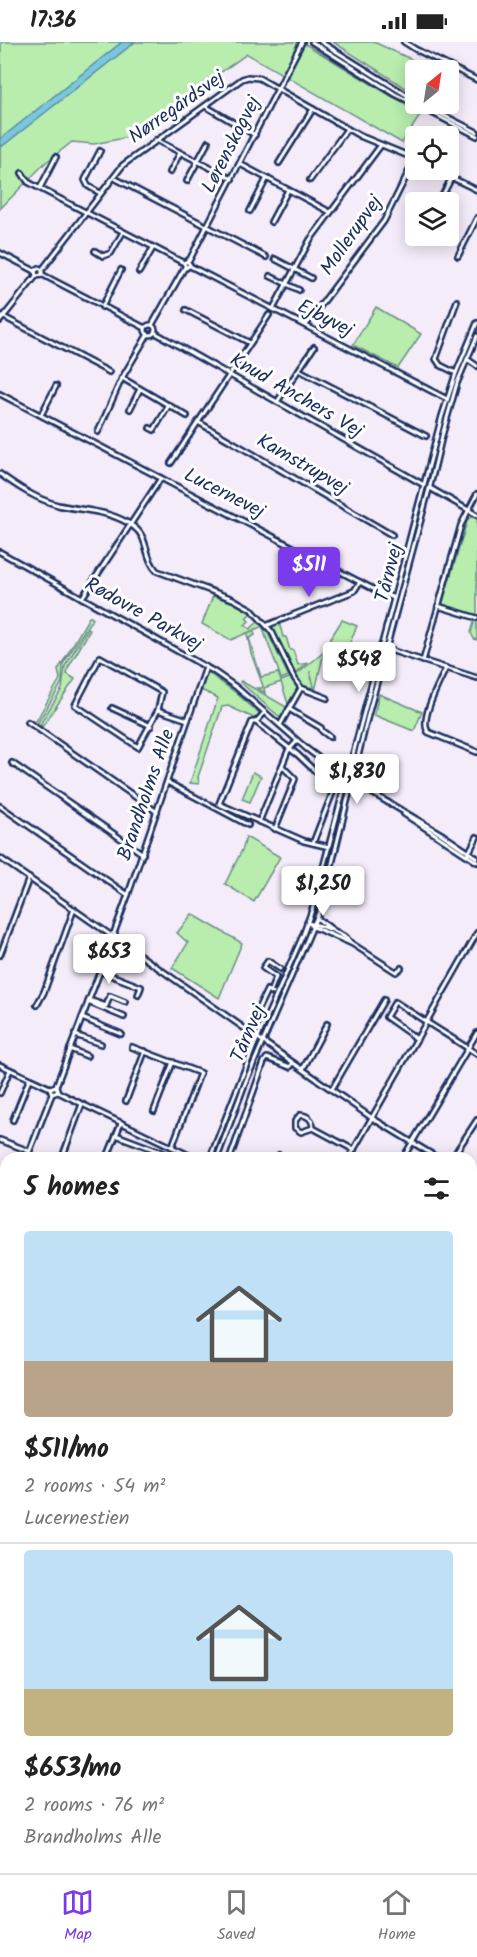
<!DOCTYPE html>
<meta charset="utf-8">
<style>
:root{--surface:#fff;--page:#f6f6f6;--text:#222;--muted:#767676;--line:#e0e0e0;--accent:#7c3aed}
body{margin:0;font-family:Kalam,sans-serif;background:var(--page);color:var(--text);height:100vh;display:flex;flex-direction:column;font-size:22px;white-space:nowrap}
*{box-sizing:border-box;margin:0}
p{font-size:20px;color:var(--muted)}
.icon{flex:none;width:33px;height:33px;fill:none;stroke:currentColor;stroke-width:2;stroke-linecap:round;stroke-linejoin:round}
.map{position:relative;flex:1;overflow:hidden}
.side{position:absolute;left:0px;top:1110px;width:477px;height:722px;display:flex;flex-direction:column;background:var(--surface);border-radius:18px 18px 0 0;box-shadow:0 3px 15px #0003}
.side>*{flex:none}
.needle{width:39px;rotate:30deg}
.controls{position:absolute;left:405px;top:18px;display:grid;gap:12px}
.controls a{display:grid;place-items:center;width:54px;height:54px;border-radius:6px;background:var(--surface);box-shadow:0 3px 15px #0003;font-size:30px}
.price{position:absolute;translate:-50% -51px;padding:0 14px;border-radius:6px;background:#fff;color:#222;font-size:20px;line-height:39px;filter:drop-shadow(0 2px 3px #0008)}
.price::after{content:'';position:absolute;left:50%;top:36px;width:18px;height:14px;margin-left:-9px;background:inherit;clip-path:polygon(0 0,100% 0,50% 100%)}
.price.selected{background:var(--accent);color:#fff}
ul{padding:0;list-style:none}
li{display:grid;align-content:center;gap:12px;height:318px;padding:0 24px}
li+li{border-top:2px solid var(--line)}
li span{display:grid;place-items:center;height:186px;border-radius:6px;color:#555}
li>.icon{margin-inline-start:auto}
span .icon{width:108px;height:108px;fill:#fffc;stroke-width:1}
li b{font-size:26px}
h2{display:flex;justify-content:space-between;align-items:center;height:72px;padding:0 24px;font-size:26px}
.status{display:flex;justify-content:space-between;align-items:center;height:42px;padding:0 30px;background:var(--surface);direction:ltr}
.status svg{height:16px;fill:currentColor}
.menu{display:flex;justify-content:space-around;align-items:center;height:84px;border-top:2px solid var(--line);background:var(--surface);font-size:16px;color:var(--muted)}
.menu a{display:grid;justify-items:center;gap:3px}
.menu .selected{color:var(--accent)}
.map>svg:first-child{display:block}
</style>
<div class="status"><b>17:36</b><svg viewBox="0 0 49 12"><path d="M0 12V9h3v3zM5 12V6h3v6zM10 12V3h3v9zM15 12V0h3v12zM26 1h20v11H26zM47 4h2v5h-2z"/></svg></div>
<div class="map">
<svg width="477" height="1831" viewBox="0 0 477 1831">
<rect width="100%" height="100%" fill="#f4ecf9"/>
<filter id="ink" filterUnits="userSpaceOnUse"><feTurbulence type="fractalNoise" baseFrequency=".0167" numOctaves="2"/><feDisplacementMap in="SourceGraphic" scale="12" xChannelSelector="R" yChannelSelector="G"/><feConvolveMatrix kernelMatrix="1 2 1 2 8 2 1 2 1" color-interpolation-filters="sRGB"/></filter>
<g filter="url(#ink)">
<g fill="#b8edae" stroke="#6a8e86" stroke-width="1.5">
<path d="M1 0H302L421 72 402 101 247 12 129 95 94 102 72 100 45 121 0 167Z"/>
<path d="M333 0H374L417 20 449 27 416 28 415 52Z"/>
<path d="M376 265 421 292 398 326 353 303Z"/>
<path d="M473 475 477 477V598L474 597 471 591 475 577 462 573 463 569 442 563 468 476Z"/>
<path d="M213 554 234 561 251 571 246 576 249 579 245 583 250 587 259 579 263 584 231 598 202 582Z"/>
<path d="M89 575H91L93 577 89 581 63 622 62 640 59 646 37 682 35 681 60 637 58 628Z"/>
<path d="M342 578 357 584 341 622 326 610 325 605Z"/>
<path d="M279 580 283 595H286L290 608H293L298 623 308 621 294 633 270 584Z"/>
<path d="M267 584 266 587 288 633H291L281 637C276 619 268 604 263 586Z"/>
<path d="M88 586 90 588 68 626 67 632 75 637 42 685 40 682 62 647 65 624Z"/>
<path d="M254 590 255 593 249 596 261 635 278 631 281 639 292 635 298 647 289 665 281 640 264 646 265 651 257 646H262L263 644 251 611 247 592Z"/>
<path d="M324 610 315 649 310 629 314 649H312L313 646 306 644 304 645 295 634Z"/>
<path d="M207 630 236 651 260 672 256 677 228 664 222 665 198 735 199 742 190 741 218 656 201 648Z"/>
<path d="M241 639 288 666 282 677 240 640Z"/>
<path d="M379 652 422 670 414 689 374 673Z"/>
<path d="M253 730 261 734 250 760 242 757Z"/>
<path d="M246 795 280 815 254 860 225 842 243 806Z"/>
<path d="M192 872 242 901 219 956 172 926 188 901 177 891Z"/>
</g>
<path fill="#7bc6da" stroke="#558aa8" stroke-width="1.5" d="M122 0H135L0 106V97Z"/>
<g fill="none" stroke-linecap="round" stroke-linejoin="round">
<defs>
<g id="minor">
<path d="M312 0 395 52 477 94"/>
<path d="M321 0 416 59"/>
<path d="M404 0 415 7 477 38"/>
<path d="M421 62 477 90"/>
<path d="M205 64 255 93"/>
<path d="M156 98 232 137"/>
<path d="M279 121 313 67"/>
<path d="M240 122 330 170"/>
<path d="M436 128 477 148"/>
<path d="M170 130 180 111"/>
<path d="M22 131 28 140 37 145 184 221"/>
<path d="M116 137 266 215"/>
<path d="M310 138 347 87"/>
<path d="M187 139 208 100"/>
<path d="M40 146 56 115"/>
<path d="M100 151 88 144 85 138 100 109"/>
<path d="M439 160 452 135"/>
<path d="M250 169 267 136"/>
<path d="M271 180 288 148"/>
<path d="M422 196 423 194"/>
<path d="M95 209 103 214 111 211 123 190"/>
<path d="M0 211 35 229"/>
<path d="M458 214 477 176"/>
<path d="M275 217 311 236"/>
<path d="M188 220 190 223 186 226 184 221 190 217 302 0"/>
<path d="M190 224 447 357"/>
<path d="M42 228 39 226 35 229 36 234 42 233V228L123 123 242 37 248 35 259 36 360 94 416 117"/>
<path d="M139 230 153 206"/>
<path d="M43 233 145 286"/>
<path d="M270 234 299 248"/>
<path d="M102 265 121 228"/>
<path d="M273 267 310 198 381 103"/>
<path d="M186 268 250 301"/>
<path d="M0 273 109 330"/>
<path d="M0 279 36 234"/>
<path d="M152 283 185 225"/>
<path d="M306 283 384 179 415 117"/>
<circle cx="150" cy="288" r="5"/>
<path d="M154 290 424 443"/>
<path d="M467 317 477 324"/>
<path d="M299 328 426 394"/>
<path d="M456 331 440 323 436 317 457 259"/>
<path d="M122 336 187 374"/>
<path d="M0 352 377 549 394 556"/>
<path d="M277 360 314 305"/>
<path d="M130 367 140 347"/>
<path d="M41 373 56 344"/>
<path d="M198 380 392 493"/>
<path d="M150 386 154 388 169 363"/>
<path d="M98 390 122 336 148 292"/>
<path d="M171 421 269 273"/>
<path d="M0 432C18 445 36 457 58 463 83 469 112 468 134 485 149 496 144 516 157 529L233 557 251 567 272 590 293 634 301 646 327 656"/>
<path d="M430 446 477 473"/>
<path d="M0 510 213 629 236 645 307 707 340 732 443 793 477 816"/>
<path d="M82 556 161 436"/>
<path d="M438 564 477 576"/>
<path d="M268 583 354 549 360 540"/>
<path d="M380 605 477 636"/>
<path d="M100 615 162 650 158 668 138 705 75 663Z"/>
<path d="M423 619 461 483 477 452"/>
<path d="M446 626C440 640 419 677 428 690L477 710"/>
<path d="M112 666 151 684"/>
<path d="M289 667 321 686 322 689 330 695"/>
<path d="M158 668 188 678"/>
<path d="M265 670 256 680H252L219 762 304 799 329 805"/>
<path d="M28 680 157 770"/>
<path d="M256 680 298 713 334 747 313 801"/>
<path d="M280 683 301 646"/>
<path d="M325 719 343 728 371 749"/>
<path d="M12 721 143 812"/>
<path d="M167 740 248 783"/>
<path d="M0 764 128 853"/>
<path d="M404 772 477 820"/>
<path d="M259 780 288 709 297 699"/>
<path d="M275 787 295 737 282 724"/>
<path d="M468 812 477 795"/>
<path d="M0 816 109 892"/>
<path d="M318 877 334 889"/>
<path d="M307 881C322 883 342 890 351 901L396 930 401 926"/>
<path d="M311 884 351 901"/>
<path d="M114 891 117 896 112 898 109 894 114 891 128 853 206 625"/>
<path d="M117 897 372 1076 438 1116"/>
<path d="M0 913 29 836"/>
<path d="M100 929 141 945 138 953"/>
<path d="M270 950 276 935 263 926 268 919 280 927"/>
<path d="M89 958 106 964 110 954 125 960"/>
<path d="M88 960 124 975"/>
<path d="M37 963 44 950 74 867"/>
<path d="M255 973 267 948 273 951"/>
<path d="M82 976 121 992"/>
<path d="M75 993 101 1002"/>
<path d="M417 997 386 975 395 960 477 1012"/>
<path d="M132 1005 200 1031 172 1105"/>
<path d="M70 1007 87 1014"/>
<path d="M0 1023 50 1046"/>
<path d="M303 1027 327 982"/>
<path d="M56 1044 112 898"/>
<path d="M332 1047 384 958"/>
<path d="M58 1050 52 1052 50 1046 56 1044 58 1050 82 1062 195 1116"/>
<path d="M0 1051 10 1028"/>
<path d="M126 1059 145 1009"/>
<path d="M154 1069 173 1020"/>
<path d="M13 1078 29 1038"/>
<path d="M313 1086 301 1090 295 1086V1079L300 1073C308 1073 313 1078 313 1086L354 1108"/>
<path d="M116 1093 177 1116"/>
<path d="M0 1098 29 1109"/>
<path d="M279 1113 284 1116"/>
<path d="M27 1116 52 1052"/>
<path d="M62 1116 82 1062"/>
<path d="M107 1116 121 1081"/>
<path d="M210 1116 254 1004 303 893 312 868 442 374 456 331 477 281"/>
<path d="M217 1116 246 1039 322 863 367 677 431 440 442 394 457 341 477 294"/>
<path d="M230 1116 264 1020 267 1016 290 1025 293 1021"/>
<path d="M349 1116 477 891"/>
<path d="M403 1116 477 991"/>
<path d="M452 1116 477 1078"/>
<path d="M471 1136 477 1140"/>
<path d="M0 1160 6 1163"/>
<path d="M471 1169 477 1160"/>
<path d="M0 1222H6"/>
<path d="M471 1249 477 1251"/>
<path d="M471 1257 475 1251"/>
<path d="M0 1294 6 1281"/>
<path d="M0 1338 6 1343"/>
<path d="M471 1344 477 1334"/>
<path d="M0 1380 6 1368"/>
<path d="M0 1433 6 1434"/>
<path d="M471 1450 477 1438"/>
<path d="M0 1469 6 1461"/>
<path d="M471 1471 477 1504"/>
<path d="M0 1484 6 1475"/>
<path d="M471 1486 477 1485"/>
<path d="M471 1492 477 1491"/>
<path d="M0 1513 6 1516"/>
<path d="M471 1536 477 1525"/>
<path d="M0 1591 6 1595"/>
<path d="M471 1620 477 1624"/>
<path d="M471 1641 477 1630"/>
<path d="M471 1722 477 1724"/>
<path d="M0 1727 6 1713"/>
<path d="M0 1796 6 1799"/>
<path d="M471 1823 477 1813"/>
<path d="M74 1826 76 1831"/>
<path d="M310 1826 318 1831"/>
<path d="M369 1826 377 1831"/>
<path d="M48 1831 50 1826"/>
<path d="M136 1831 137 1826"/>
<path d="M188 1831V1826"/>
<path d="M466 1831 469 1826"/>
</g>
<g id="major">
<path d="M0 1176 6 1178"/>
<path d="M0 1182 6 1184"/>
<path d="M471 1358 477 1360"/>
<path d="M471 1363 477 1365"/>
</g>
</defs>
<use href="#minor" stroke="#1b2f5e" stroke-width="8"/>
<use href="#major" stroke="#1b2f5e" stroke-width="9"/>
<use href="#minor" stroke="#fff" stroke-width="3"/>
<use href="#major" stroke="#fadf96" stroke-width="4.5"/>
<g stroke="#1b2f5e" stroke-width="1.5">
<path d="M0 1564 6 1568"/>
<path d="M433 1826 443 1831"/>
</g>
<g stroke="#1b2f5e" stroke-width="1.5">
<path d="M0 1570 6 1574"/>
<path d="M403 1826 411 1831"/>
<path d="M417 1826 426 1831"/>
</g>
</g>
</g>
<g text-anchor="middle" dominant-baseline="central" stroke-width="6" stroke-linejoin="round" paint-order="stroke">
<g font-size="20" fill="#1b2f5e" stroke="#fff">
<text transform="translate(177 66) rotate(-35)">Nørregårdsvej</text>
<text transform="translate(232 103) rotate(-63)">Lørenskogvej</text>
<text transform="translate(352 194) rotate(-55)">Mollerupvej</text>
<text transform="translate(325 277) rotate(27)">Ejbyvej</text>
<text transform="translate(296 354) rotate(30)">Knud Anchers Vej</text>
<text transform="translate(302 423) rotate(30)">Kamstrupvej</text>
<text transform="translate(224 452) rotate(27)">Lucernevej</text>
<text transform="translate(390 531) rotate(-76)">Tårnvej</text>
<text transform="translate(143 573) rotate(29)">Rødovre Parkvej</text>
<text transform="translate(147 753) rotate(-71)">Brandholms Alle</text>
<text transform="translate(249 992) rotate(-67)">Tårnvej</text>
</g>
</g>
</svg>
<div class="controls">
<a><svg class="needle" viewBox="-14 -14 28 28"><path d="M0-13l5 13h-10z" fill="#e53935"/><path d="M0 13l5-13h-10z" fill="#767676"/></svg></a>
<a><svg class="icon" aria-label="locate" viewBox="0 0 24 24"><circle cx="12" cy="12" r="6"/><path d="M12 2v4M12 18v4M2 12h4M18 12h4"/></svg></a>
<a><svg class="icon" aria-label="layers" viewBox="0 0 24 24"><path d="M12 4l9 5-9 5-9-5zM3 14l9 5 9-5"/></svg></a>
</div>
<b class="price selected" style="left:309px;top:556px">$511</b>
<b class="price" style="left:359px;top:651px">$548</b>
<b class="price" style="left:357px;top:763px">$1,830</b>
<b class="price" style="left:323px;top:875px">$1,250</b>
<b class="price" style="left:109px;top:943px">$653</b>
<section class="side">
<h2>5 homes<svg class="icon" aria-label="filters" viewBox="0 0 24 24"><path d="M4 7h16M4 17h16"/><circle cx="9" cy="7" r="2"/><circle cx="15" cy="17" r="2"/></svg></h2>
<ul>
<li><span style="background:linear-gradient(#bfe0f5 70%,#b9a48a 0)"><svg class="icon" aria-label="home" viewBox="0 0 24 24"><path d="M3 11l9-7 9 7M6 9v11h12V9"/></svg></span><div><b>$511/mo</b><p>2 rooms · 54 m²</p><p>Lucernestien</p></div></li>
<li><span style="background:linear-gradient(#bfe0f5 75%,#c2b280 0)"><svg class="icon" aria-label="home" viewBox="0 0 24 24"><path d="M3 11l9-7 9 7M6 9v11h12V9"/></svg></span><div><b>$653/mo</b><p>2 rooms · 76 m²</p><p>Brandholms Alle</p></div></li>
</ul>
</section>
</div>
<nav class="menu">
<a class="selected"><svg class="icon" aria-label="map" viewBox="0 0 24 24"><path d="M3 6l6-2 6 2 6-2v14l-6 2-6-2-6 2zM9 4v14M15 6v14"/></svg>Map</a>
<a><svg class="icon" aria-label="saved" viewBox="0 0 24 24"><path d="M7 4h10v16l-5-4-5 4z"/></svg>Saved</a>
<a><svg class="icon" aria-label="home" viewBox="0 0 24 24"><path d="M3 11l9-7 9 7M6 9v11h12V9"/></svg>Home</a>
</nav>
